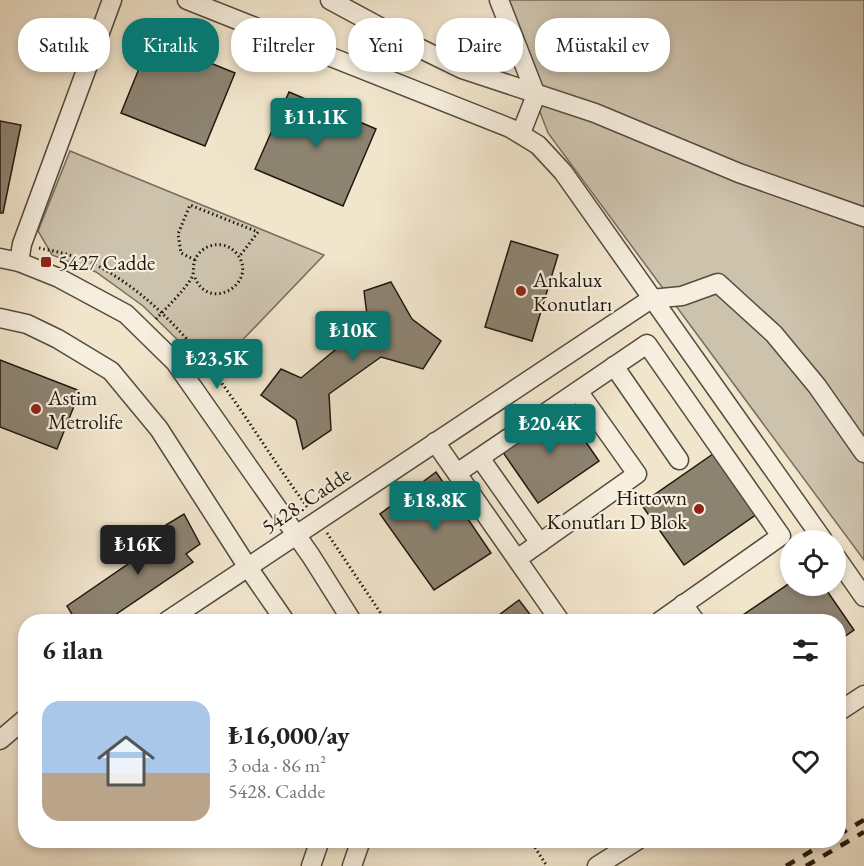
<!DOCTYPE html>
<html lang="tr">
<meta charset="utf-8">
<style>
:root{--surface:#fff;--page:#f6f6f6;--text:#222;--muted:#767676;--accent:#0f766e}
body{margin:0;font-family:"EB Garamond",serif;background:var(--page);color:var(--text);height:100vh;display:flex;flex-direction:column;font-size:22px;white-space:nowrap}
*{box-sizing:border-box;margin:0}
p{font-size:20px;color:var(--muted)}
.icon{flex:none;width:33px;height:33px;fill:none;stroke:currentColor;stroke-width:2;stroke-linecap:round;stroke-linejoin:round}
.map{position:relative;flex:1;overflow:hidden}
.panel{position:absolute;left:18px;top:614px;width:828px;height:234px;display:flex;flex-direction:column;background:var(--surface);border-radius:24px;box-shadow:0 3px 9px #0003}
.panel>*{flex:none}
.guide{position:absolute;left:18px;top:18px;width:828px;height:54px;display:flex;gap:12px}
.fabs{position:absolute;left:780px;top:530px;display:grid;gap:12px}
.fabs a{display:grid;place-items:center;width:66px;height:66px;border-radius:50%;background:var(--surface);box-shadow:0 3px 9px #0003;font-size:30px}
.price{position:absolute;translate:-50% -51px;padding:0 14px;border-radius:6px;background:var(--accent);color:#fff;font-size:20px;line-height:39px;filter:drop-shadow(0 2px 3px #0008)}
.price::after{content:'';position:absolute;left:50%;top:36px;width:18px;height:14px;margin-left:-9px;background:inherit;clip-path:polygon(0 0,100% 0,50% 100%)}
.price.active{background:#222;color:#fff}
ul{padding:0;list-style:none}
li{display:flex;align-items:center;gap:18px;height:150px;padding:0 24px}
li span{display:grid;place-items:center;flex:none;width:168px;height:120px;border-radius:18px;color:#555}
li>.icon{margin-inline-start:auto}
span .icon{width:72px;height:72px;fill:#fffc;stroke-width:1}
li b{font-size:26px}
h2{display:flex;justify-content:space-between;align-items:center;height:72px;padding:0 24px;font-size:26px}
.chip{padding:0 21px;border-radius:24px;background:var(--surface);box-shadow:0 3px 9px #0003;font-size:21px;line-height:54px}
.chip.active{background:var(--accent);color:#fff}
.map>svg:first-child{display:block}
</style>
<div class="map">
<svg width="864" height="866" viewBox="0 0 864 866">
<rect width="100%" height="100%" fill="#f1e5cc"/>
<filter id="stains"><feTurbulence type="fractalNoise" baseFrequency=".00333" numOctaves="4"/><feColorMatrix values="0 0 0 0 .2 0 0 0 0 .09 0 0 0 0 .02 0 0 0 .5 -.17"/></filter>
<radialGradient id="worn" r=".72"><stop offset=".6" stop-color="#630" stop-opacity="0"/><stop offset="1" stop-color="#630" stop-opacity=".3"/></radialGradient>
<g fill="#cdc2ac" stroke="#766e5e" stroke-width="1.5">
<path d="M497 0H864V560L548 133Z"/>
<path d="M70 151 324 255 209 375 187 349 143 306 96 272 52 255 38 231Z"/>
</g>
<g fill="#8d8371" stroke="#20190f" stroke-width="1.5">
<path d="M151 39 235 73 205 146 121 113Z"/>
<path d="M289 92 376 129 343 206 255 169Z"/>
<path d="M0 121 21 125 3 213H0Z"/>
<path d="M511 241 558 255 532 341 485 327Z"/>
<path d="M391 282 412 319 441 341 423 369 381 357 329 394 331 430 303 449 296 420 261 395 281 369 301 378 368 323 364 291Z"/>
<path d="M0 360 80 391 57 449 0 427Z"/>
<path d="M561 406 599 461 538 503 500 448Z"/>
<path d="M713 454 757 514 684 565 641 504Z"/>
<path d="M436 472 491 553 434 590 380 514Z"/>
<path d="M184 514 200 544 186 554 193 562 106 621H76L67 606 173 533 166 525Z"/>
<path d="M790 583V585H823L854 630 838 641V621H734Z"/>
<path d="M519 600 535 621H491Z"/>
</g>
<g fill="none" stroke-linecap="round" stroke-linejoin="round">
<defs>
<g id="minor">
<path d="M187 0 510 128 538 145 563 172 823 540"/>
<path d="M330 0 415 46 462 69 595 113 739 173 864 217"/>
<path d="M499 0 536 95 521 133"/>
<path d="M0 258 19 262 59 278 126 314 175 362 311 556 352 621"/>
<path d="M19 262 22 244 112 0"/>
<path d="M0 318 27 324 58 339 111 371 159 429 247 566 285 621"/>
<path d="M614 366 679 460"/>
<path d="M435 442 560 621"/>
<path d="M480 458 540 543"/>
<path d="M457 473 647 344 781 536 660 621"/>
<path d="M836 557 864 597"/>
<path d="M517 559 637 474 578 391"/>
<path d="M683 604 695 621"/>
<path d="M167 621 651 299 682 296 718 283 774 334 817 386 864 453"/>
<path d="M838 712 864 695"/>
<path d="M0 740 26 718"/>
<path d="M311 866 320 840"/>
<path d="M352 866 361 840"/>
<path d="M597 866 638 840"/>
</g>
</defs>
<use href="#minor" stroke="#544c3e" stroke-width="21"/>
<g stroke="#20190f" stroke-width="3" stroke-dasharray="1.5 3" stroke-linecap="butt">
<path d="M39 248C59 252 82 257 100 267 196 320 245 424 308 508"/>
<path d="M195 260 181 253 178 234 190 205 258 232 239 257"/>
<path d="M156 319C167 307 185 290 192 277 194 273 193 268 194 263 197 251 209 243 222 245 228 246 233 249 237 254 260 283 207 315 194 275"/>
<path d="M327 533 386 621"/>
<path d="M530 840 547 866"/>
<path d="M299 842V840"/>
</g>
<use href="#minor" stroke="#f6eede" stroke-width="18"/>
<g stroke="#20190f" stroke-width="4.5" stroke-dasharray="10 10" stroke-linecap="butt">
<path d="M838 835 864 820"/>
<path d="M786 866 830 840"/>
<path d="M806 866 864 832"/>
</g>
</g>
<g fill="#8f2418" stroke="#f6eede" stroke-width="2">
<rect x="40" y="256" width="12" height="12" rx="3"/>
<circle cx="521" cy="291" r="6"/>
<circle cx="36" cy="409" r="6"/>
<circle cx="699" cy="509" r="6"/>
</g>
<g text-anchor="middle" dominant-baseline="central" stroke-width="4.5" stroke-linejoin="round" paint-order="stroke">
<g font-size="21" fill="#20190f" stroke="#f6eede" text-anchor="start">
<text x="58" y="262">5427 Cadde</text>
<text x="533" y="279">Ankalux<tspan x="533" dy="24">Konutları</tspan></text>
<text x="48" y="397">Astim<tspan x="48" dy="24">Metrolife</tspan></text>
<text x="687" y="497" text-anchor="end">Hittown<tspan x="687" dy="24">Konutları D Blok</tspan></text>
</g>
<g font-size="21" fill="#20190f" stroke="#f6eede">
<text transform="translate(306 500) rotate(-34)">5428. Cadde</text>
</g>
</g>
<rect width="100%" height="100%" filter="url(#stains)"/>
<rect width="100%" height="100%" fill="url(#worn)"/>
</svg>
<div class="fabs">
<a><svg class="icon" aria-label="locate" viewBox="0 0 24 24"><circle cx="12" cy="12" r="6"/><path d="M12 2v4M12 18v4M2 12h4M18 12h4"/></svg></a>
</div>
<b class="price" style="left:316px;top:149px">₺11.1K</b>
<b class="price" style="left:353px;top:362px">₺10K</b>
<b class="price" style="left:217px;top:390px">₺23.5K</b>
<b class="price" style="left:550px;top:455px">₺20.4K</b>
<b class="price" style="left:435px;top:532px">₺18.8K</b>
<b class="price active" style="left:138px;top:576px">₺16K</b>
<div class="guide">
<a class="chip">Satılık</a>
<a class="chip active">Kiralık</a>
<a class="chip">Filtreler</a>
<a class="chip">Yeni</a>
<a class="chip">Daire</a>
<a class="chip">Müstakil ev</a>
</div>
<section class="panel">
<h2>6 ilan<svg class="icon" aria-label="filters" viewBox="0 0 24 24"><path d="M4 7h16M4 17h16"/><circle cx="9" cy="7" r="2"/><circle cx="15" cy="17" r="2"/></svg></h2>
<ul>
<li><span style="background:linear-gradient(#a9c7e8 60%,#b9a48a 0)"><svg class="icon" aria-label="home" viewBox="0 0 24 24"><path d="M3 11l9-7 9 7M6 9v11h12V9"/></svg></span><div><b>₺16,000/ay</b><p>3 oda · 86 m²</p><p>5428. Cadde</p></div><svg class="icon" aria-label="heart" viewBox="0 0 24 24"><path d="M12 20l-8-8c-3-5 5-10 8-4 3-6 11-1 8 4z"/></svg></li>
</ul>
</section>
</div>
